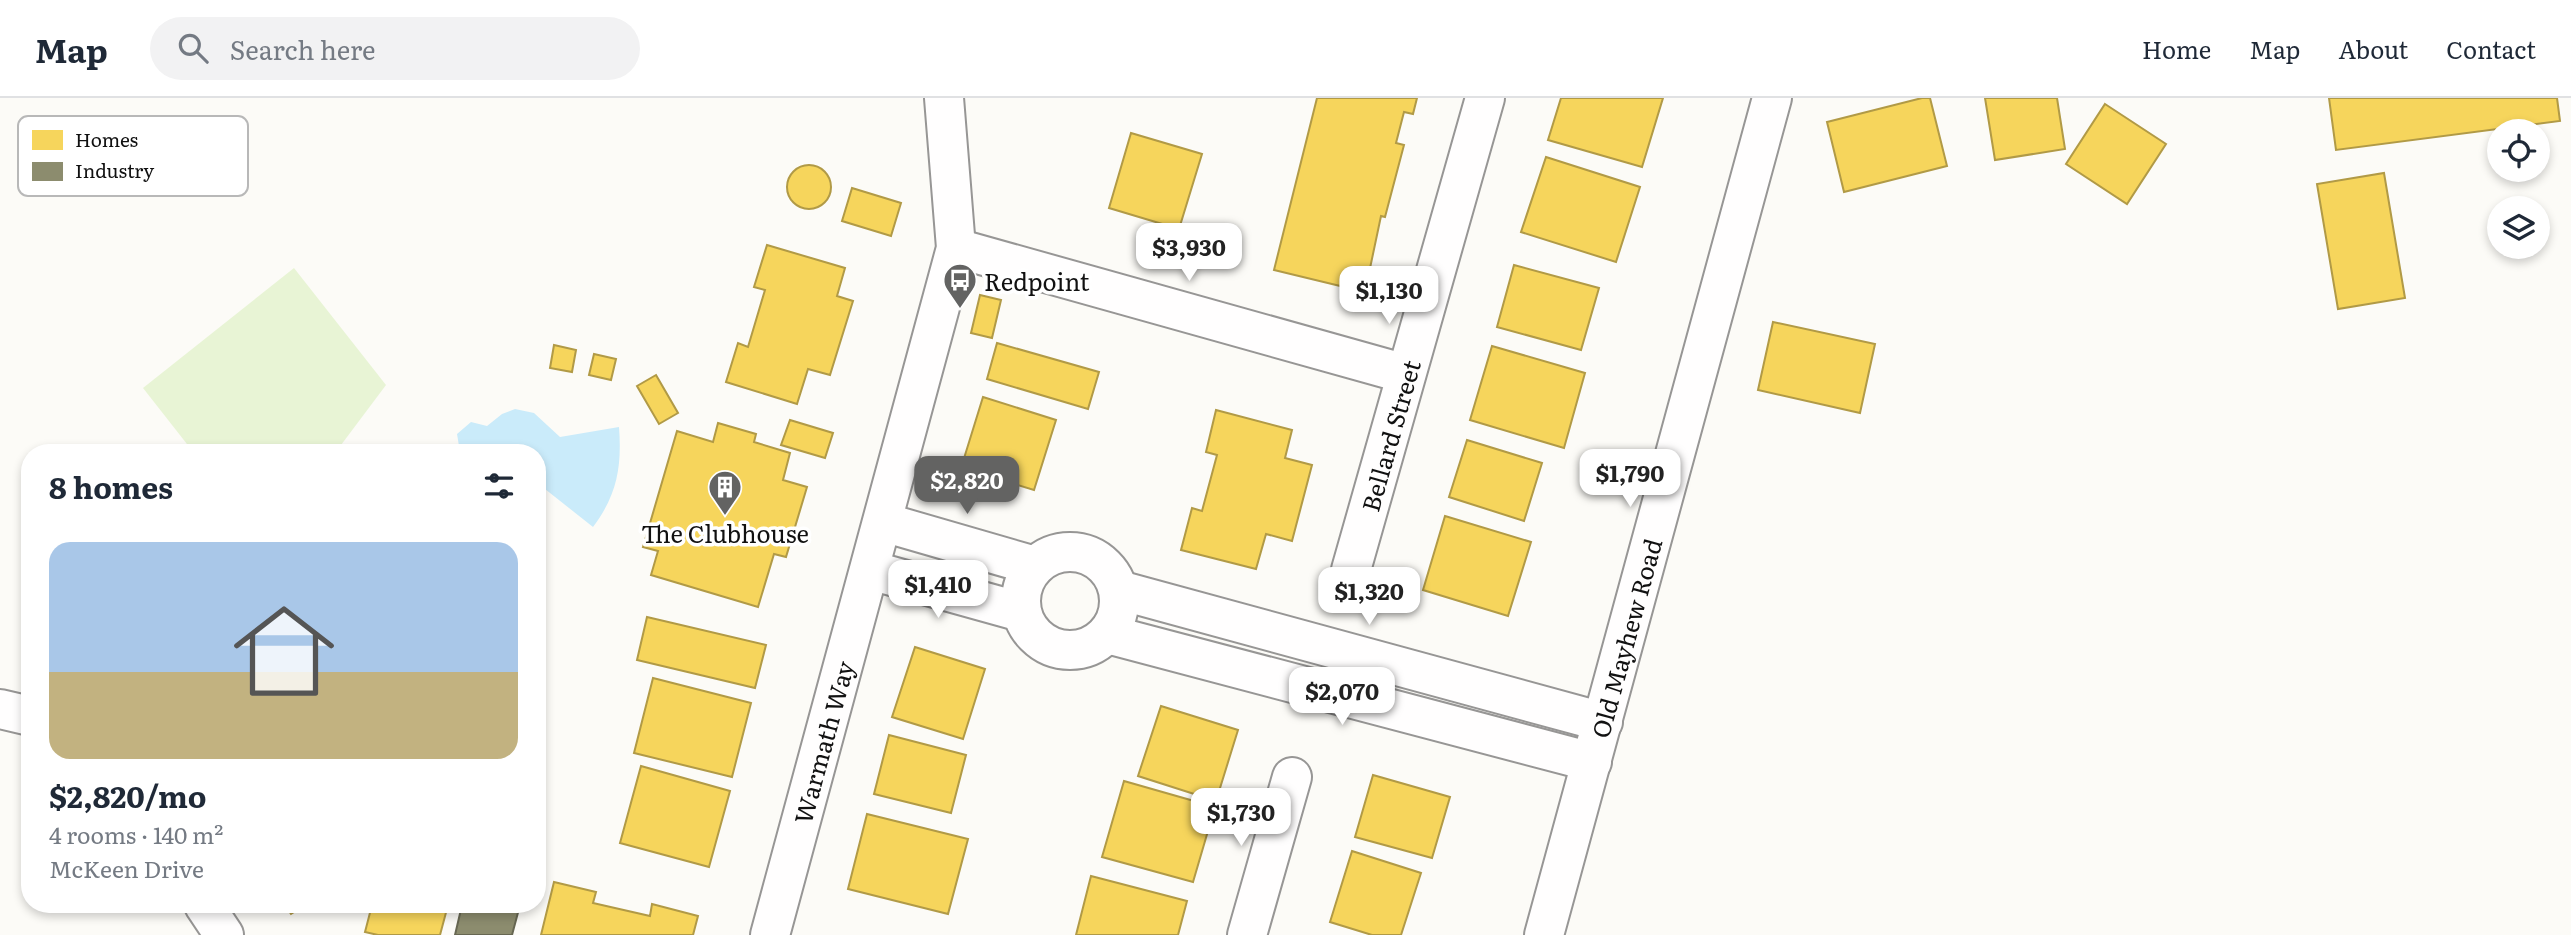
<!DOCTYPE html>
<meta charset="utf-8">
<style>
:root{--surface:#fff;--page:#f2f2f3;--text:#1f2937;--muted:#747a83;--line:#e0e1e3;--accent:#636362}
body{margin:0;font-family:Literata,serif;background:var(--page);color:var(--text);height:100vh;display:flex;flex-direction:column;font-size:26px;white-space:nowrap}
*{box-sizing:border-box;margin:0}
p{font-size:23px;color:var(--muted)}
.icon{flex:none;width:38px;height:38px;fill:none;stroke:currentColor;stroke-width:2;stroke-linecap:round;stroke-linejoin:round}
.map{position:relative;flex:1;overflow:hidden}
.details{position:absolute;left:21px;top:346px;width:525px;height:469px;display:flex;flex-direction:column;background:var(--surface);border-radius:28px;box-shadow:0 4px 10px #0003}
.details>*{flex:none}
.controls{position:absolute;left:2487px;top:21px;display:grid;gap:14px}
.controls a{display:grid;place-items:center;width:63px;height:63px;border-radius:50%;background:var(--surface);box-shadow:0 4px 10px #0003;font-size:35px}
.price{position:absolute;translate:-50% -60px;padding:0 16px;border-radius:14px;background:#fff;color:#222;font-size:23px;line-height:46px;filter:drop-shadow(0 2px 4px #0008)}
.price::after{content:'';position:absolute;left:50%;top:42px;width:21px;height:16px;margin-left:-10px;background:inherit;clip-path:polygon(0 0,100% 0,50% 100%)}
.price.active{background:var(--accent);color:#fff}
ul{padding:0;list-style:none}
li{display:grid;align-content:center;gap:14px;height:371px;padding:0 28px}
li+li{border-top:2px solid var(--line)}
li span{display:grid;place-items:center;height:217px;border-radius:21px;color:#555}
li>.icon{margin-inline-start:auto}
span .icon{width:126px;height:126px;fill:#fffc;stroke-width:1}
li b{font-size:30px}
h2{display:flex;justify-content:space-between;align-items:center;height:84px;padding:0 28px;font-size:30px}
header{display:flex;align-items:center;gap:42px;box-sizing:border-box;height:98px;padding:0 35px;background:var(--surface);border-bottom:2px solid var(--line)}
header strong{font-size:33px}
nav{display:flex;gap:38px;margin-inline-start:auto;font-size:24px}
.search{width:490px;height:63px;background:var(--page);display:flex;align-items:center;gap:18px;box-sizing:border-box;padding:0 24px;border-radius:38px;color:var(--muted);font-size:26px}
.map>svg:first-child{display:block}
</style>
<header>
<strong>Map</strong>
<div class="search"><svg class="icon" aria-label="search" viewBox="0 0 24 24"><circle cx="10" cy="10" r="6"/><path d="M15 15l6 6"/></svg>Search here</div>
<nav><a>Home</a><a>Map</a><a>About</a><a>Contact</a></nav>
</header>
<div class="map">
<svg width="2571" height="837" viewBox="0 0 2571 837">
<rect width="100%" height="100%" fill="#fcfbf7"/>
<path fill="#e8f4d5" d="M294 170 386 287 335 355H194L143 290Z"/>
<path fill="#caebfa" d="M515 311 534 315 560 339 619 329C622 369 617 397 593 429L545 391 537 389V355L460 354 457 336 471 324 487 328 502 316Z"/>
<g fill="#f6d55c" stroke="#b19a46" stroke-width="2">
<path d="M1317 0H1417L1413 16 1404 14 1396 45 1404 47 1385 119 1381 118 1365 194 1274 172Z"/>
<path d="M1561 0H1663L1642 69 1548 42Z"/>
<path d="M1922 0H1930L1947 68 1844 94 1827 24Z"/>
<path d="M1985 0H2057L2065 51 1995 62Z"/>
<path d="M2329 0H2557L2560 23 2336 52Z"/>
<path d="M2105 6 2166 46 2127 106 2066 66Z"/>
<path d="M1131 35 1202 56 1179 131 1109 110Z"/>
<path d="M1546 59 1640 89 1616 164 1521 134Z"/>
<circle cx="809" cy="89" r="22"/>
<path d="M2384 75 2405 200 2338 211 2317 86Z"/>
<path d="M852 90 901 105 891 138 842 123Z"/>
<path d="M767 147 845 170 837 198 853 203 830 277 808 271 797 306 726 284 738 245 748 249 765 192 754 189Z"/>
<path d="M1514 167 1599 190 1581 252 1497 229Z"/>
<path d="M980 197 1001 202 992 240 971 235Z"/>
<path d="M1773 224 1875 246 1860 315 1758 292Z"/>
<path d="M997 245 1099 274 1088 311 987 281Z"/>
<path d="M554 247 576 252 572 274 550 270Z"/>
<path d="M1492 248 1585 275 1564 350 1470 322Z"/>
<path d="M594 256 616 261 611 282 589 277Z"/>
<path d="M656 277 678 315 659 326 637 288Z"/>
<path d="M983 299 1056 322 1034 392 961 370Z"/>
<path d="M1216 312 1292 332 1285 360 1312 367 1292 443 1266 436 1256 471 1181 452 1192 410 1202 413 1217 357 1206 354Z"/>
<path d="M790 322 833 335 825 360 781 347Z"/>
<path d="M718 325 756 336 754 344 790 355 783 382 807 389 786 459 774 456 758 509 651 477 658 453 643 449 677 333 713 344Z"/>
<path d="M1467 342 1542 365 1524 423 1449 399Z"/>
<path d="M1445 418 1531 444 1508 518 1423 492Z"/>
<path d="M647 519 766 547 755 590 637 562Z"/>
<path d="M915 549 985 571 963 641 892 619Z"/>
<path d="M653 580 751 605 732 679 634 655Z"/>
<path d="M1161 608 1238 632 1216 703 1138 678Z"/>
<path d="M889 637 966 657 951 715 874 696Z"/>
<path d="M641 668 730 693 709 769 620 745Z"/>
<path d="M1373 677 1450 699 1432 760 1355 739Z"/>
<path d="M1124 683 1215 709 1193 784 1102 759Z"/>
<path d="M867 716 968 741 948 816 848 791Z"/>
<path d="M1352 753 1421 775 1401 837H1372L1330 824Z"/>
<path d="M1091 778 1187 803 1178 837H1076Z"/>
<path d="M554 784 596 794 593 805 650 818 652 806 698 818 693 837H541Z"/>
<path d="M285 807H305L291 816Z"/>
<path d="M372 807H448L440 837H378L365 834Z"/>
</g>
<path fill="#8c8c6e" stroke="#676752" stroke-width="2" d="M462 807H520L512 837H455Z"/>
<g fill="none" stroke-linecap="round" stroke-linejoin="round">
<defs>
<g id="minor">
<path d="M956 150 1406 276"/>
<path d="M883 424 1035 468"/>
<circle cx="1070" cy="503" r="49"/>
<path d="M870 472 1021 514"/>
<path id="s1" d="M1351 472 1485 0"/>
<path d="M1119 492 1603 624"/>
<path d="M1107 536 1592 664"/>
<path d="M0 611 30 618"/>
<path d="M204 807 224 837"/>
<path id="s2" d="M770 837 956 150 944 0"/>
<path d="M1247 837 1292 679"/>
</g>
<g id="tertiary">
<path id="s3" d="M1544 837 1772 0"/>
</g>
</defs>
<use href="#minor" stroke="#979695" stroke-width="42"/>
<use href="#tertiary" stroke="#979695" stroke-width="42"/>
<use href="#minor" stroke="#fffefe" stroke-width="38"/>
<use href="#tertiary" stroke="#fffefe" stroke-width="38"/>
</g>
<defs>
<symbol id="bus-pin" viewBox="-11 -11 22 30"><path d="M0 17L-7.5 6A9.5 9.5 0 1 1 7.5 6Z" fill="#636362" stroke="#fff"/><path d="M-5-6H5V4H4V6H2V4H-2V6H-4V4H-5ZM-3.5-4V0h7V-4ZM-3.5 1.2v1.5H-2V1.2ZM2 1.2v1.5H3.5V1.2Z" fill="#fff"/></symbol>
<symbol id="building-pin" viewBox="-11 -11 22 30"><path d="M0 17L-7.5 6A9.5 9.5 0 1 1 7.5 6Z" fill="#636362" stroke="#fff"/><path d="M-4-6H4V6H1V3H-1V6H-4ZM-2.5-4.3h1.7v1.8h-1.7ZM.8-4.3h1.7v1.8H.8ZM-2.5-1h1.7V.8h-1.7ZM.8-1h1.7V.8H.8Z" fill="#fff"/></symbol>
</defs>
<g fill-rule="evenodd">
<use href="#bus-pin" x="941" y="163" width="38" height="52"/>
<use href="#building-pin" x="706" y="370" width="38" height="52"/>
</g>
<g text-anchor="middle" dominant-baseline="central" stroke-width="7" stroke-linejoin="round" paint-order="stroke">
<g font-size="24" fill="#111" stroke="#fff" text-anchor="start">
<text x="984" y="182">Redpoint</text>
<text x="725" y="434" text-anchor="middle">The Clubhouse</text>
</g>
<g font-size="24" fill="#111" stroke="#fff">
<text stroke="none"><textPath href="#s1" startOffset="140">Bellard Street</textPath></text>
<text stroke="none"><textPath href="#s3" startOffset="308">Old Mayhew Road</textPath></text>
<text stroke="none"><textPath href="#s2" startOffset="200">Warmath Way</textPath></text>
</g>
</g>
<rect x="18" y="18" width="230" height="80" rx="10" fill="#fff" stroke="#b8b8b8" stroke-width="2"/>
<rect x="32" y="32" width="31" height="20" fill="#f6d55c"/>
<rect x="32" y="64" width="31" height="19" fill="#8c8c6e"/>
<g font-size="19" fill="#111">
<text x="75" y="49">Homes</text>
<text x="75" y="80">Industry</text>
</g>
</svg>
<div class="controls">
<a><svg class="icon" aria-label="locate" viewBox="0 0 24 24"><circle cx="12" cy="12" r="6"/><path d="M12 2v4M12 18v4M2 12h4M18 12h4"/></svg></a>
<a><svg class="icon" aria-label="layers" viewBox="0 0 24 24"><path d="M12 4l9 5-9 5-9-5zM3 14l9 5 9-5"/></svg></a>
</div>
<b class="price" style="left:1189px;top:185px">$3,930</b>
<b class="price" style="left:1389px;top:228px">$1,130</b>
<b class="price" style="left:1630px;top:411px">$1,790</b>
<b class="price active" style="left:967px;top:418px">$2,820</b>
<b class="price" style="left:938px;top:522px">$1,410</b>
<b class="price" style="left:1369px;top:529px">$1,320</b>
<b class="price" style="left:1342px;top:629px">$2,070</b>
<b class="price" style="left:1241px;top:750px">$1,730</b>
<section class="details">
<h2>8 homes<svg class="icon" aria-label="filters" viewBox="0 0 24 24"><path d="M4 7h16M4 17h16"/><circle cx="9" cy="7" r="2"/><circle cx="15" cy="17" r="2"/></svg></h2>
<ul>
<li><span style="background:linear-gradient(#a9c7e8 60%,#c2b280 0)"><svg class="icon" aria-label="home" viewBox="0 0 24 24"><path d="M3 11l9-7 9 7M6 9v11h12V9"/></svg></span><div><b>$2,820/mo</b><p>4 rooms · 140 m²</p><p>McKeen Drive</p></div></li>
</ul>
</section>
</div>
